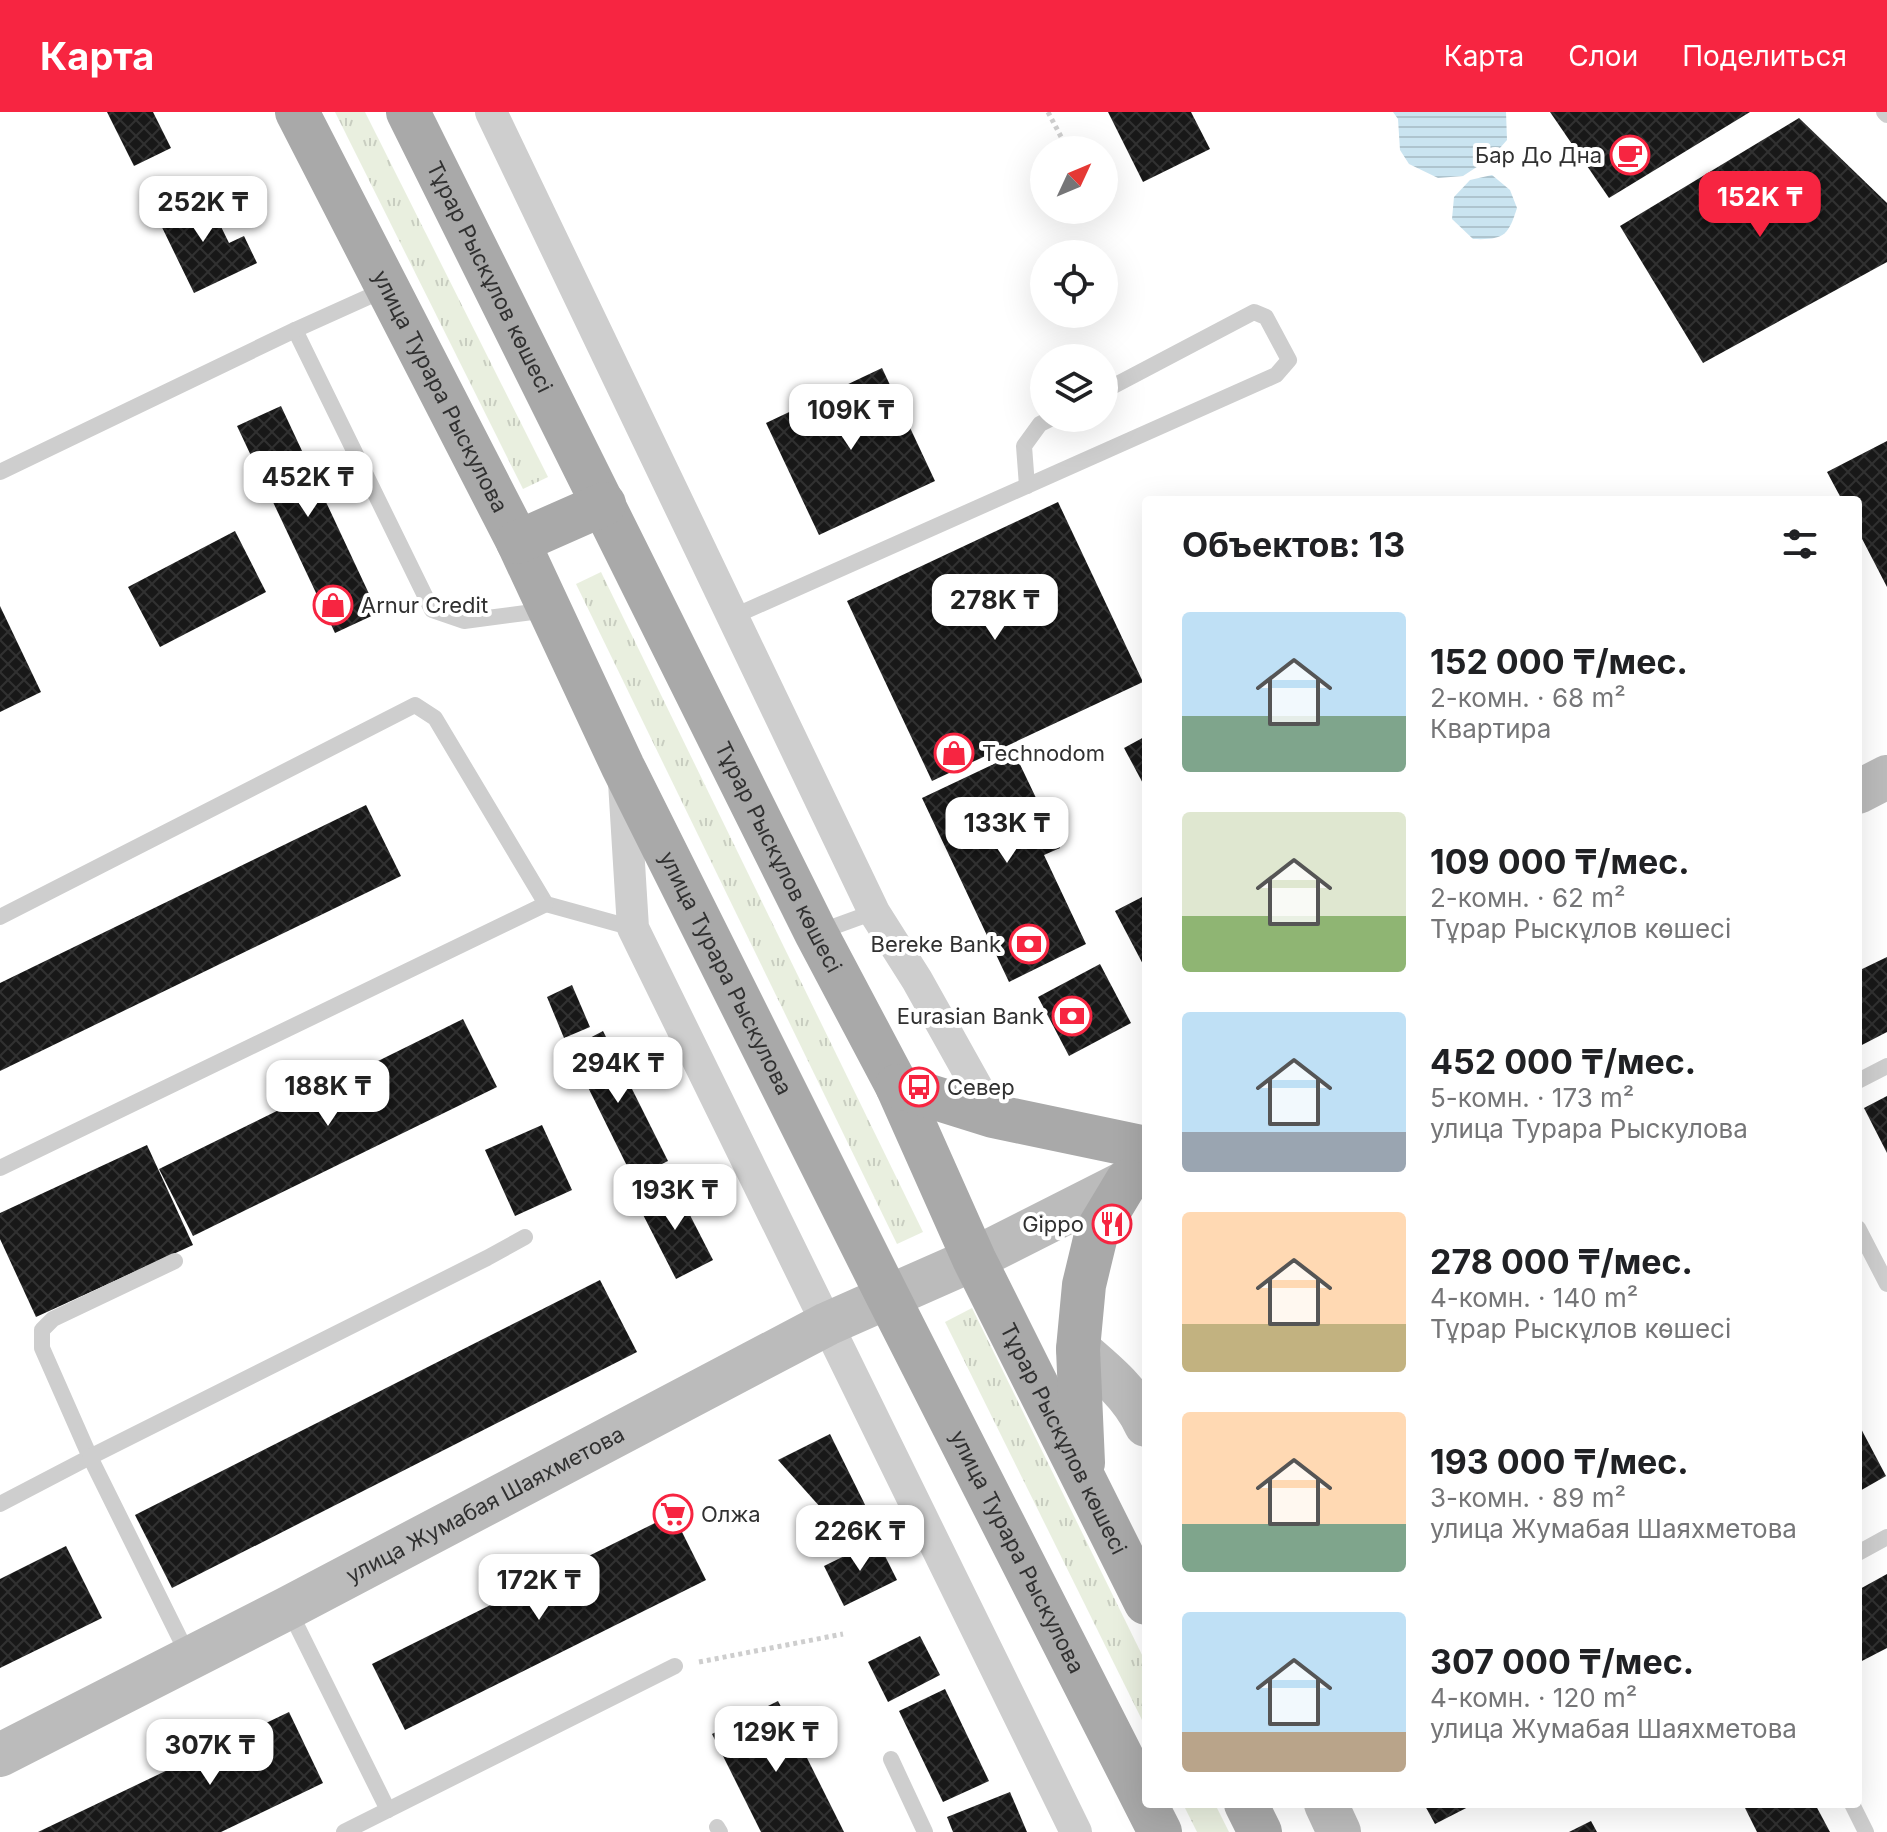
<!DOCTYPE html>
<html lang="ru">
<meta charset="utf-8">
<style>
:root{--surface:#fff;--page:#f6f6f6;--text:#202124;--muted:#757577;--accent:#f72541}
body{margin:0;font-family:Inter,sans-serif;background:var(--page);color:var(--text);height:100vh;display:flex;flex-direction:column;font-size:30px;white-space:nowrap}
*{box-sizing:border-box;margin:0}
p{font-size:26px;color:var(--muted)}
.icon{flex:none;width:44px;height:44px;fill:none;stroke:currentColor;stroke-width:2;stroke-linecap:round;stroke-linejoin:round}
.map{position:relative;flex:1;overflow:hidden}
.panel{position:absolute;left:1142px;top:384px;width:720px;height:1312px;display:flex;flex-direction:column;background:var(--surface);border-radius:8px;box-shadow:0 8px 32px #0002}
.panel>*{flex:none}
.needle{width:52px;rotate:46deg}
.fabs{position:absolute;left:1030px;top:24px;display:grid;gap:16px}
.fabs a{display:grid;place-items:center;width:88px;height:88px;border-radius:50%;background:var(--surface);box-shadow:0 8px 32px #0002;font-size:40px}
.price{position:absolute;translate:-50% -68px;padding:0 18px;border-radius:16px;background:#fff;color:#222;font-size:26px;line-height:52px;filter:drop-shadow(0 2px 4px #0008)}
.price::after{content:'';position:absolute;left:50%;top:48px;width:24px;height:18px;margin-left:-12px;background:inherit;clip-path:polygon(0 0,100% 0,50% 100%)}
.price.active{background:var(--accent);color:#fff}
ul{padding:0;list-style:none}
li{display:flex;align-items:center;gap:24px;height:200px;padding:0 40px}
li span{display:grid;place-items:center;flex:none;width:224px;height:160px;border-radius:8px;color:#555}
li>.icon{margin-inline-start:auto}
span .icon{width:96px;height:96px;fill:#fffc;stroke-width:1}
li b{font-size:34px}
h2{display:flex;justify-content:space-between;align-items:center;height:96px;padding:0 40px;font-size:34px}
header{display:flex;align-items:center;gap:48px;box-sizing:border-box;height:112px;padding:0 40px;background:var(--accent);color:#fff}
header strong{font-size:38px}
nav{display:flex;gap:44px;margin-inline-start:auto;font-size:28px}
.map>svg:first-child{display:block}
</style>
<header>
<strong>Карта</strong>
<nav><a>Карта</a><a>Слои</a><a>Поделиться</a></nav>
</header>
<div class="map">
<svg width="1887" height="1720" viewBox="0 0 1887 1720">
<defs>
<pattern id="grass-tufts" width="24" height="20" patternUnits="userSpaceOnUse" patternTransform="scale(2)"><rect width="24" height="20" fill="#e9efdf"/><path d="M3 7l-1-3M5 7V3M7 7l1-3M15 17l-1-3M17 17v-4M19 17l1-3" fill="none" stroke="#c8cdc0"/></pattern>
<pattern id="water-rules" width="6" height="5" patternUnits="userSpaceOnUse" patternTransform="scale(2)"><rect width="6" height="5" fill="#cae4f0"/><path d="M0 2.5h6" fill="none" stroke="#aec4ce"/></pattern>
<pattern id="building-cross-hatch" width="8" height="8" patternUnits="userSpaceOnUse" patternTransform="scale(2)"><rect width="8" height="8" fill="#181818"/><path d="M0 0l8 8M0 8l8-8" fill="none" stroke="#313131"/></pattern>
</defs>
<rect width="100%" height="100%" fill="#fff"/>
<g fill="url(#grass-tufts)">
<path d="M335 0H365L548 365 523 377Z"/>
<path d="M601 460 923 1120 897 1132 576 472Z"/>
<path d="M972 1196 1146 1551V1616L945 1210Z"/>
<path d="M1183 1692H1215L1229 1720H1197Z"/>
</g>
<g fill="url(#water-rules)">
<path d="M1393 0H1506L1507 28 1492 45 1463 64 1438 66 1409 52 1400 38 1398 7Z"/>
<path d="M1492 63 1510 78 1517 96C1508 124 1504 128 1473 127L1452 107 1454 85 1470 68Z"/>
</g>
<g fill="url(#building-cross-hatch)">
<path d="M107 0H153L171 36 134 54Z"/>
<path d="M1108 0H1191L1210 37 1143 70Z"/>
<path d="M1550 0H1750L1609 86Z"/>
<path d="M1799 6 1887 91V150L1703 251 1620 114Z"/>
<path d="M204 80 229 131 244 124 257 151 194 181 156 103Z"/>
<path d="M882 256 935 369 819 423 766 311Z"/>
<path d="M281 294 378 501 335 521 237 314Z"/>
<path d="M1887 329V475L1858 419V388H1842L1827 360Z"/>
<path d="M1058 390 1143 570 932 669 847 489Z"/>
<path d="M235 419 266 480 160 535 128 475Z"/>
<path d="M0 494 41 580 0 600Z"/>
<path d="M1146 624V677L1124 636Z"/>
<path d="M1015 642 1060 736 1044 743 1086 832 1009 870 922 686Z"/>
<path d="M366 693 401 764 0 959V871Z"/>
<path d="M1146 783V858L1115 799Z"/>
<path d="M1887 845V920L1858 935V859Z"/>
<path d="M1100 852 1131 911 1069 944 1038 885Z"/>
<path d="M572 873 590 915 564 926 547 885Z"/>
<path d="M463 907 497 975 193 1124 159 1057Z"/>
<path d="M603 919 668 1049 633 1066 569 937Z"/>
<path d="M1887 984V1041L1864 996Z"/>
<path d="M542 1013 572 1078 515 1104 485 1038Z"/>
<path d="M147 1033 193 1133 36 1205 0 1127V1101Z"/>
<path d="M674 1072 713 1148 676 1167 637 1091Z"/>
<path d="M600 1168 637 1240 172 1476 135 1403Z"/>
<path d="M1858 1311 1886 1364 1858 1380Z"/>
<path d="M830 1322 879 1421 856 1435 778 1348Z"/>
<path d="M673 1402 706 1468 405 1618 372 1552Z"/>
<path d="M877 1428 897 1468 844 1494 824 1454Z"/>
<path d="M66 1434 102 1506 0 1556V1467Z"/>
<path d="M1887 1462V1536L1858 1551V1478Z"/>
<path d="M920 1524 940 1563 888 1590 868 1550Z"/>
<path d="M945 1577 989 1669 943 1690 899 1599Z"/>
<path d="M778 1589 800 1632 844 1720H761L712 1622Z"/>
<path d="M289 1600 323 1671 221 1720H38Z"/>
<path d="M1010 1680 1027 1720H953L947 1705Z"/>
<path d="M1424 1692H1474L1435 1712Z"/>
<path d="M1743 1692H1815L1830 1720H1757Z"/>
<path d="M1591 1709 1597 1720H1569Z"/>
</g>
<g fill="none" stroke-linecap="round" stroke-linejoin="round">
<g stroke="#cecece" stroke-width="5" stroke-dasharray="4 4" stroke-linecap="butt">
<path d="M1048 0 1068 38"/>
<path d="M699 1550 843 1522"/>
</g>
<g stroke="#cecece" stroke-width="16">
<path d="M1884 0 1887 3"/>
<path d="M295 218 432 498 464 509 548 498"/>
<path d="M0 360 295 218 386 177"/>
<path d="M1027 374 1024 334 1040 312 1052 306"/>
<path d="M732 505 1276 263 1289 248 1266 205 1254 200 1104 279"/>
<path d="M0 805 415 593 435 606 546 792 633 816"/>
<path d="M819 820 874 800"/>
<path d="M1858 969 1887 954"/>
<path d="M0 1056 546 792"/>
<path d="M1858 1116 1887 1172"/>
<path d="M0 1392 90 1345 42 1236V1218L53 1207 175 1149"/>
<path d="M1858 1441 1887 1425"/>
<path d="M289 1498 388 1698"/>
<path d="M189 1545 90 1345 487 1146 525 1125"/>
<path d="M891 1647 925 1720"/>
<path d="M1852 1692 1866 1720"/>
<path d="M717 1715 720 1720"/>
<path d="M344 1720 675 1554"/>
</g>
<g stroke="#cecece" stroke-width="32">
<path d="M491 0 874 800 917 868 993 1004"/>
<path d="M624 670 633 816 1076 1720"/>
</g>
<g stroke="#bbb" stroke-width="44">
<path d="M1858 680 1887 665"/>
<path d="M1078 1237C1104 1259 1132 1282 1146 1313"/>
<path id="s1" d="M0 1643 288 1496 827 1212 974 1147 1142 1062"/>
<path d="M1326 1692 1339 1720"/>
</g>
<g stroke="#a9a9a9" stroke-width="44">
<path id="s2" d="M297 0 518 430 623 655 888 1185 1160 1720"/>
<path id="s3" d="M408 0 816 821 897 974 974 1147 1146 1491"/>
<path d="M518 430 604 392"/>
<path d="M897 974 993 1004 1146 1036"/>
<path d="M1083 1351 1078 1237 1084 1173 1097 1119 1127 1069"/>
<path d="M1246 1692 1260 1720"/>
</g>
</g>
<defs>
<symbol id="cafe-ring" viewBox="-11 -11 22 22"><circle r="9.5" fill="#fff" stroke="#f72541" stroke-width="1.5"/><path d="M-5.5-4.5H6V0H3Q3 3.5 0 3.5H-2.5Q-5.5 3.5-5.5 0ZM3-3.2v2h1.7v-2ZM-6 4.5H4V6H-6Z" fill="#f72541"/></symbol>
<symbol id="shop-ring" viewBox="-11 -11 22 22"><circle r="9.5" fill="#fff" stroke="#f72541" stroke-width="1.5"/><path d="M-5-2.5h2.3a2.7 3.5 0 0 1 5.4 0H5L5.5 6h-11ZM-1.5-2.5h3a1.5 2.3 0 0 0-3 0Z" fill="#f72541"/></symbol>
<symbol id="bank-ring" viewBox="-11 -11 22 22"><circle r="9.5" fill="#fff" stroke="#f72541" stroke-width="1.5"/><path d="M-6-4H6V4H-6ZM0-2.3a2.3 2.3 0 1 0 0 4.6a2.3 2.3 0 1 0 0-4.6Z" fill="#f72541"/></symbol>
<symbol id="bus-ring" viewBox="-11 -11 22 22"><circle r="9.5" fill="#fff" stroke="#f72541" stroke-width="1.5"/><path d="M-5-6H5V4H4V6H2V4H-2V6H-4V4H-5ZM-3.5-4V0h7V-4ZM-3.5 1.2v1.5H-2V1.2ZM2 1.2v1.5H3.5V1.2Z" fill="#f72541"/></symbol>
<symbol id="restaurant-ring" viewBox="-11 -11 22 22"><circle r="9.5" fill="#fff" stroke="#f72541" stroke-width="1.5"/><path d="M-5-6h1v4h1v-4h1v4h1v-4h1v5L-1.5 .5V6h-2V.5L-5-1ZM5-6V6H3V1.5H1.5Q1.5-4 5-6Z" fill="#f72541"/></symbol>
<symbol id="supermarket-ring" viewBox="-11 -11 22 22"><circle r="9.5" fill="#fff" stroke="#f72541" stroke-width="1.5"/><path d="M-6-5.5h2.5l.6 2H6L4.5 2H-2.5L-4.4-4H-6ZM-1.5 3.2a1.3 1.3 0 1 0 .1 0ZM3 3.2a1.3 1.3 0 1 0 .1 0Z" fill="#f72541"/></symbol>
</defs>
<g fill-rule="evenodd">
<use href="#cafe-ring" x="1608" y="21" width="44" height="44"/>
<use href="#shop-ring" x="311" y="471" width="44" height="44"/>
<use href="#shop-ring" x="932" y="619" width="44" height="44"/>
<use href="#bank-ring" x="1007" y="810" width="44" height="44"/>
<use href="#bank-ring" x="1050" y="882" width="44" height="44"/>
<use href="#bus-ring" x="897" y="953" width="44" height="44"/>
<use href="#restaurant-ring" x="1090" y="1090" width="44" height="44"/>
<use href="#supermarket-ring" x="651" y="1380" width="44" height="44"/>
</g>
<g text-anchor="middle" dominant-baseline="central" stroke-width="8" stroke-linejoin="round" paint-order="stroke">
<g font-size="22" fill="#313131" stroke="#fff" text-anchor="end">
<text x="1602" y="43">Бар До Дна</text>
<text x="361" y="493" text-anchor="start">Arnur Credit</text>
<text x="982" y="641" text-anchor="start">Technodom</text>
<text x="1001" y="832">Bereke Bank</text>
<text x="1044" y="904">Eurasian Bank</text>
<text x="947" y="975" text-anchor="start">Север</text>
<text x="1084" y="1112">Gippo</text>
<text x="701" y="1402" text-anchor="start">Олжа</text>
</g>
<g font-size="22" fill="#313131" stroke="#fff">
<text stroke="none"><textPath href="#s3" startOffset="184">Тұрар Рыскұлов көшесі</textPath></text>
<text stroke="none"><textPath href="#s2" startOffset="314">улица Турара Рыскулова</textPath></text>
<text stroke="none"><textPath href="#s3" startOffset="832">Тұрар Рыскұлов көшесі</textPath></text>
<text stroke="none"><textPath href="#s2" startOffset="962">улица Турара Рыскулова</textPath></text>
<text stroke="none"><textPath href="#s3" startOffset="1480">Тұрар Рыскұлов көшесі</textPath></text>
<text stroke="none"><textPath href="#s1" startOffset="546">улица Жумабая Шаяхметова</textPath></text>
<text stroke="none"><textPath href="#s2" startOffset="1610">улица Турара Рыскулова</textPath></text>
</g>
</g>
</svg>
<div class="fabs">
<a><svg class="needle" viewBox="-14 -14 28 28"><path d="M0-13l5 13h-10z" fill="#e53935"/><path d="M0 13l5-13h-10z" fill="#757577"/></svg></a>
<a><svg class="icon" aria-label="locate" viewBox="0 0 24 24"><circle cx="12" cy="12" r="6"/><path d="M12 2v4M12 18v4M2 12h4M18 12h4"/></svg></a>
<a><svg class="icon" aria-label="layers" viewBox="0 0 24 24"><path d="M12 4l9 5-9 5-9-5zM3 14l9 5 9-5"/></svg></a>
</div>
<b class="price active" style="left:1760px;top:127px">152K ₸</b>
<b class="price" style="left:203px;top:132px">252K ₸</b>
<b class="price" style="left:851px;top:340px">109K ₸</b>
<b class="price" style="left:308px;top:407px">452K ₸</b>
<b class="price" style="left:995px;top:530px">278K ₸</b>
<b class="price" style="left:1007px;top:753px">133K ₸</b>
<b class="price" style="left:618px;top:993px">294K ₸</b>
<b class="price" style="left:328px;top:1016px">188K ₸</b>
<b class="price" style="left:675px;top:1120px">193K ₸</b>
<b class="price" style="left:860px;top:1461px">226K ₸</b>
<b class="price" style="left:539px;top:1510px">172K ₸</b>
<b class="price" style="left:776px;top:1662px">129K ₸</b>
<b class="price" style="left:210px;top:1675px">307K ₸</b>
<section class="panel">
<h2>Объектов: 13<svg class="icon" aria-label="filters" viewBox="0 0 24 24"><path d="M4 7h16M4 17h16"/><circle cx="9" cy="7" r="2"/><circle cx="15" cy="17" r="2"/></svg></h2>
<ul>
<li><span style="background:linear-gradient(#bfe0f5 65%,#7fa58c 0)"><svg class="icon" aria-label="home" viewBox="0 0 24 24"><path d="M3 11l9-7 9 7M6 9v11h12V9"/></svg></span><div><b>152 000 ₸/мес.</b><p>2-комн. · 68 m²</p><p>Квартира</p></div></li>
<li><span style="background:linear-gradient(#dfe7d0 65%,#8fb573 0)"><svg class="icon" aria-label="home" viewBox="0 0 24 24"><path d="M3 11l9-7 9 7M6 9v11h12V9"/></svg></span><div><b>109 000 ₸/мес.</b><p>2-комн. · 62 m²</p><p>Тұрар Рыскұлов көшесі</p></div></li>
<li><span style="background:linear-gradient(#bfe0f5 75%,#9aa5b1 0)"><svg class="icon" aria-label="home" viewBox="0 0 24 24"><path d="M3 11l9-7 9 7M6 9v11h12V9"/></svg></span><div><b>452 000 ₸/мес.</b><p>5-комн. · 173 m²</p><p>улица Турара Рыскулова</p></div></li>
<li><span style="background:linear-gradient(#ffd9b3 70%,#c2b280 0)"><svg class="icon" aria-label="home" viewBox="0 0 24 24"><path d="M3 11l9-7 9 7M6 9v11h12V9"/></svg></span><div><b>278 000 ₸/мес.</b><p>4-комн. · 140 m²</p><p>Тұрар Рыскұлов көшесі</p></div></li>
<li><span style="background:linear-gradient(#ffd9b3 70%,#7fa58c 0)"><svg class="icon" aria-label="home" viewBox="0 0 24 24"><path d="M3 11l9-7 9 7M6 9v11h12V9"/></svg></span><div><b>193 000 ₸/мес.</b><p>3-комн. · 89 m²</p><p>улица Жумабая Шаяхметова</p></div></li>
<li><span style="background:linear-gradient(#bfe0f5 75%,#b9a48a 0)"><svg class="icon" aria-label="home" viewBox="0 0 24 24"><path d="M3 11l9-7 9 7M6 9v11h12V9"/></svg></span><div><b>307 000 ₸/мес.</b><p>4-комн. · 120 m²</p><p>улица Жумабая Шаяхметова</p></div></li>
</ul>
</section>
</div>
